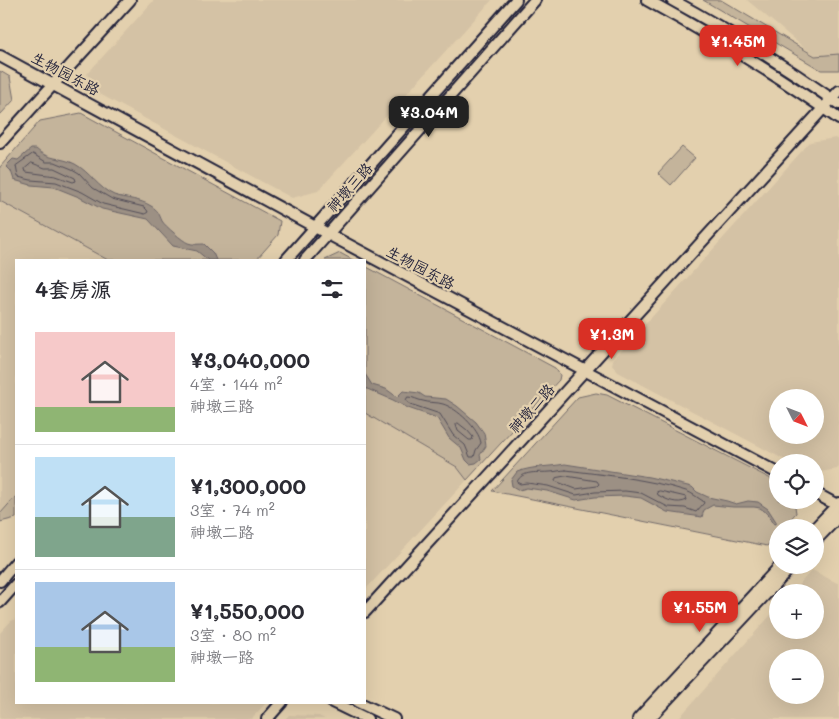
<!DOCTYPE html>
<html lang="zh">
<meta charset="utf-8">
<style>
:root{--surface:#fff;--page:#f2f2f3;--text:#2b2b33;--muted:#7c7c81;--line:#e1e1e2;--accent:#d93025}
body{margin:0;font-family:Mali,"LXGW WenKai TC",sans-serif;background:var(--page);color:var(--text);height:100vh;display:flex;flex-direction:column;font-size:19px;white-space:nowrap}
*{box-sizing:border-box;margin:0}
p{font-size:16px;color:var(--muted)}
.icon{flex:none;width:28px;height:28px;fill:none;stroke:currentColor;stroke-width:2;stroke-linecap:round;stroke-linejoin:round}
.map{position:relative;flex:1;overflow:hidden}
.side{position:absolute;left:15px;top:259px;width:351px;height:445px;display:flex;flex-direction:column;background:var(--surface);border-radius:0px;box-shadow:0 5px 20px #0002}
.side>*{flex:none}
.needle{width:32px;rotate:132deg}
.buttons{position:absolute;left:769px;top:389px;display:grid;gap:10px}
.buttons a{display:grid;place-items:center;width:55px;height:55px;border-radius:50%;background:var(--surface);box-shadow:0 5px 20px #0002;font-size:25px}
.price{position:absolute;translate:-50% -42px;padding:0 11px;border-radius:10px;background:var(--accent);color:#fff;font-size:16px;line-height:32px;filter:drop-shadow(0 1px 2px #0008)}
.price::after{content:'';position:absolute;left:50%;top:30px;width:15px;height:11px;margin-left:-8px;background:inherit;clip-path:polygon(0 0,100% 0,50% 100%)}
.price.on{background:#222;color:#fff}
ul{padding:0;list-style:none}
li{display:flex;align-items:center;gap:15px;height:125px;padding:0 20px}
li+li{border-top:1px solid var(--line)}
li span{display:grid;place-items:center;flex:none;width:140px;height:100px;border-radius:0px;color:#555}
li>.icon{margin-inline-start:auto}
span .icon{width:60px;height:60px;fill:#fffc;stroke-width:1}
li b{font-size:21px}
h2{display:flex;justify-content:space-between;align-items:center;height:60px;padding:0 20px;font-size:21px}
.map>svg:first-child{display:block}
</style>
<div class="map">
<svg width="839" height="719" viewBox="0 0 839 719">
<rect width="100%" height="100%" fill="#e3d0ae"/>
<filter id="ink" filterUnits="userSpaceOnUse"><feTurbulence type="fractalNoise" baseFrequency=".02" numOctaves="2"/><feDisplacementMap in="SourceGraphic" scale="10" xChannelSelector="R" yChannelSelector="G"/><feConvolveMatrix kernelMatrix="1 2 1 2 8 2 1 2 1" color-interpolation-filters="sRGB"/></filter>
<g filter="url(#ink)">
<g fill="#d4c2a5" fill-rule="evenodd">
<path d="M154 0H492L318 191 292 198 96 92 87 74Z"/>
<path d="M747 0H839V54L815 57Z"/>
<path d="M836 138 839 140V467L837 469 815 473V462H789L618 372 612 365 613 360 810 142ZM778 398H815V435H778Z"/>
<path d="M0 201 108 260H16V496L0 514Z"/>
<path d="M365 413 457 467 467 480 365 590Z"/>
<path d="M812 570 839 584V719H678L777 608 778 630H815V592H792ZM778 658H815V695H778Z"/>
<path d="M16 619V702L266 703 251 719H0V633L11 621Z"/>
<path d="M289 715 319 716 325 719H285Z"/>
</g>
<g fill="#c4b49b" stroke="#736b6b">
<path d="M703 0H721L815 56 839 54V70H821Z"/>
<path d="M0 71 10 77 14 100 0 115Z"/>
<path d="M81 113 280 221 278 235 256 260H108L0 201V167L40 121Z"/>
<path d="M682 147 695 158 671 185 658 173Z"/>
<path d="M340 253 353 260H325Z"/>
<path d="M365 266 555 368 560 375 559 380 467 480 457 467 365 413Z"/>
<path d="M596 393 607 395 777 482 778 500H794L796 513 783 527 778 528 777 534 767 546 492 491 578 397Z"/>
<path d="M16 496V518L0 522V514Z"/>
</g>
<g fill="#9c9084" stroke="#6b6467">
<path d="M31 149H36C47 160 62 157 75 164 90 172 98 188 114 195 127 199 140 199 151 206 158 210 159 214 162 221 165 226 183 241 188 243 193 245 199 244 204 244L213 253 216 260H208L197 251 173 246 148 219 102 209 79 197 54 187 31 185 14 180 11 171 6 166 13 159 18 160Z"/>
<path d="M365 374 372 385 386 389 397 397 403 391 419 393 425 397 446 399 457 406 476 422 484 433 486 446 480 455 481 459 476 463 470 464 466 460 461 448 449 438 437 418 408 408 393 400 365 388Z"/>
<path d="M565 464 649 477 671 482 692 487 697 492 708 497 727 501 736 504 748 501 758 502 768 509 777 523 774 524 767 513 760 508 754 507H733L713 505 704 510 702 517 667 512 641 498 625 496 595 497 576 500 547 491 527 488 519 490 512 486 511 480 517 472C533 466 549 467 565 464Z"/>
</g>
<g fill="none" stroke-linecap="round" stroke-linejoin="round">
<g stroke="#534e58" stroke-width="1">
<path d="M33 154 46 162H55L72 169 79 173 93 188 112 199 144 207 147 210 148 212 145 214 103 204 82 192 56 182 31 180 18 177 16 166Z"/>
<path d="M32 163 45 168H54L75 178 76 181 73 182 56 176 26 172 25 169Z"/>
<path d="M408 397C414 397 417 400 423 401 429 403 437 402 443 404 457 408 479 429 481 443L476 450 474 457H470L465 445 453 435 440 414 410 404 406 401Z"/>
<path d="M458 423 467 430 473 437 472 440H469L458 431 456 425Z"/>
<path d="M566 470C605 475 649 479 686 491 692 493 698 498 703 501L704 503 696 512 685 508 668 507 641 493 625 491 595 492 576 495 548 486 527 483 520 484 517 482C522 470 538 473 550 472 555 472 561 470 566 470Z"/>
<path d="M566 476 597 481 599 484 597 486 576 489 555 481 556 478Z"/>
<path d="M660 491 686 497 687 500C677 505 667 500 658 495L657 492Z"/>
</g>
<defs>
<g id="secondary">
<path d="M647 0C713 36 777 75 839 119"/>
<path d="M672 0C729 31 785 66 839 104"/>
<path d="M0 56 328 234 778 473"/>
<path d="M0 143 130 0"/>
<path d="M286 260 516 0"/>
<path d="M305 260 535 0"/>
<path d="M815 493 837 505"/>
<path d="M815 528 839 503"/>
<path d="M815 541 839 516"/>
<path d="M0 581 16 562"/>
<path d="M0 602 16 584"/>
<path d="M365 612 839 91"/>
<path d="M332 702 367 719"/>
<path d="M358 702 394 719"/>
<path d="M267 719 282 702"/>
<path d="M638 719 781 565"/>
<path d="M649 719 793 565"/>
</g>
</defs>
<use href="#secondary" stroke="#22223b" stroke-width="14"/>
<use href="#secondary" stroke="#e3d0ae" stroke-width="10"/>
</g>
</g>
<g text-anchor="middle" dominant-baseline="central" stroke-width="4.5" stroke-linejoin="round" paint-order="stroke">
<g font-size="15" fill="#22223b" stroke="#e3d0ae">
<text transform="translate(66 73) rotate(28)">生物园东路</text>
<text transform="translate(349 187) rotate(-48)">神墩三路</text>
<text transform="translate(421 267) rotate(28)">生物园东路</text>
<text transform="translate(531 408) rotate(-48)">神墩二路</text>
</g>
</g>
</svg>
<div class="buttons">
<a><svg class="needle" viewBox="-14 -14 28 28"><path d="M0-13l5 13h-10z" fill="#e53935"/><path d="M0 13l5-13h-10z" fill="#7c7c81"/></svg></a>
<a><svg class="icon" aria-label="locate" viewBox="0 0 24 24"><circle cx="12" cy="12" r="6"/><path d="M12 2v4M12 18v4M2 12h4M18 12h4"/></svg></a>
<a><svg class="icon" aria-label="layers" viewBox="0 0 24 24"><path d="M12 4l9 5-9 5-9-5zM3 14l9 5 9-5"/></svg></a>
<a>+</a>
<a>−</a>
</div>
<b class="price" style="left:738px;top:67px">¥1.45M</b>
<b class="price on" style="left:429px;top:138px">¥3.04M</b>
<b class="price" style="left:612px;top:360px">¥1.3M</b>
<b class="price" style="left:700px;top:633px">¥1.55M</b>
<section class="side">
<h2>4套房源<svg class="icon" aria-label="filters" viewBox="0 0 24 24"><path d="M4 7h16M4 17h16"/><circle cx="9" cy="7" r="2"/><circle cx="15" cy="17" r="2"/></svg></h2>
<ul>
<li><span style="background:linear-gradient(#f6c9c9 75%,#8fb573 0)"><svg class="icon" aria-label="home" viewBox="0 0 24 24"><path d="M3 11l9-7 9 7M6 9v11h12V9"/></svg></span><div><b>¥3,040,000</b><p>4室 · 144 m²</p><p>神墩三路</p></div></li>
<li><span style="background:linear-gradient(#bfe0f5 60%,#7fa58c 0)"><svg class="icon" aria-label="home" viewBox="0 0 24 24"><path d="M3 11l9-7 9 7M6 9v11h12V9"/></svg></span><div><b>¥1,300,000</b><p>3室 · 74 m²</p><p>神墩二路</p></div></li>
<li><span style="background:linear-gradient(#a9c7e8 65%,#8fb573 0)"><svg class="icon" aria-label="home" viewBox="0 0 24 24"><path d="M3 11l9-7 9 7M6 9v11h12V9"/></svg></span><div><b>¥1,550,000</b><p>3室 · 80 m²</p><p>神墩一路</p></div></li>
</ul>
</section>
</div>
